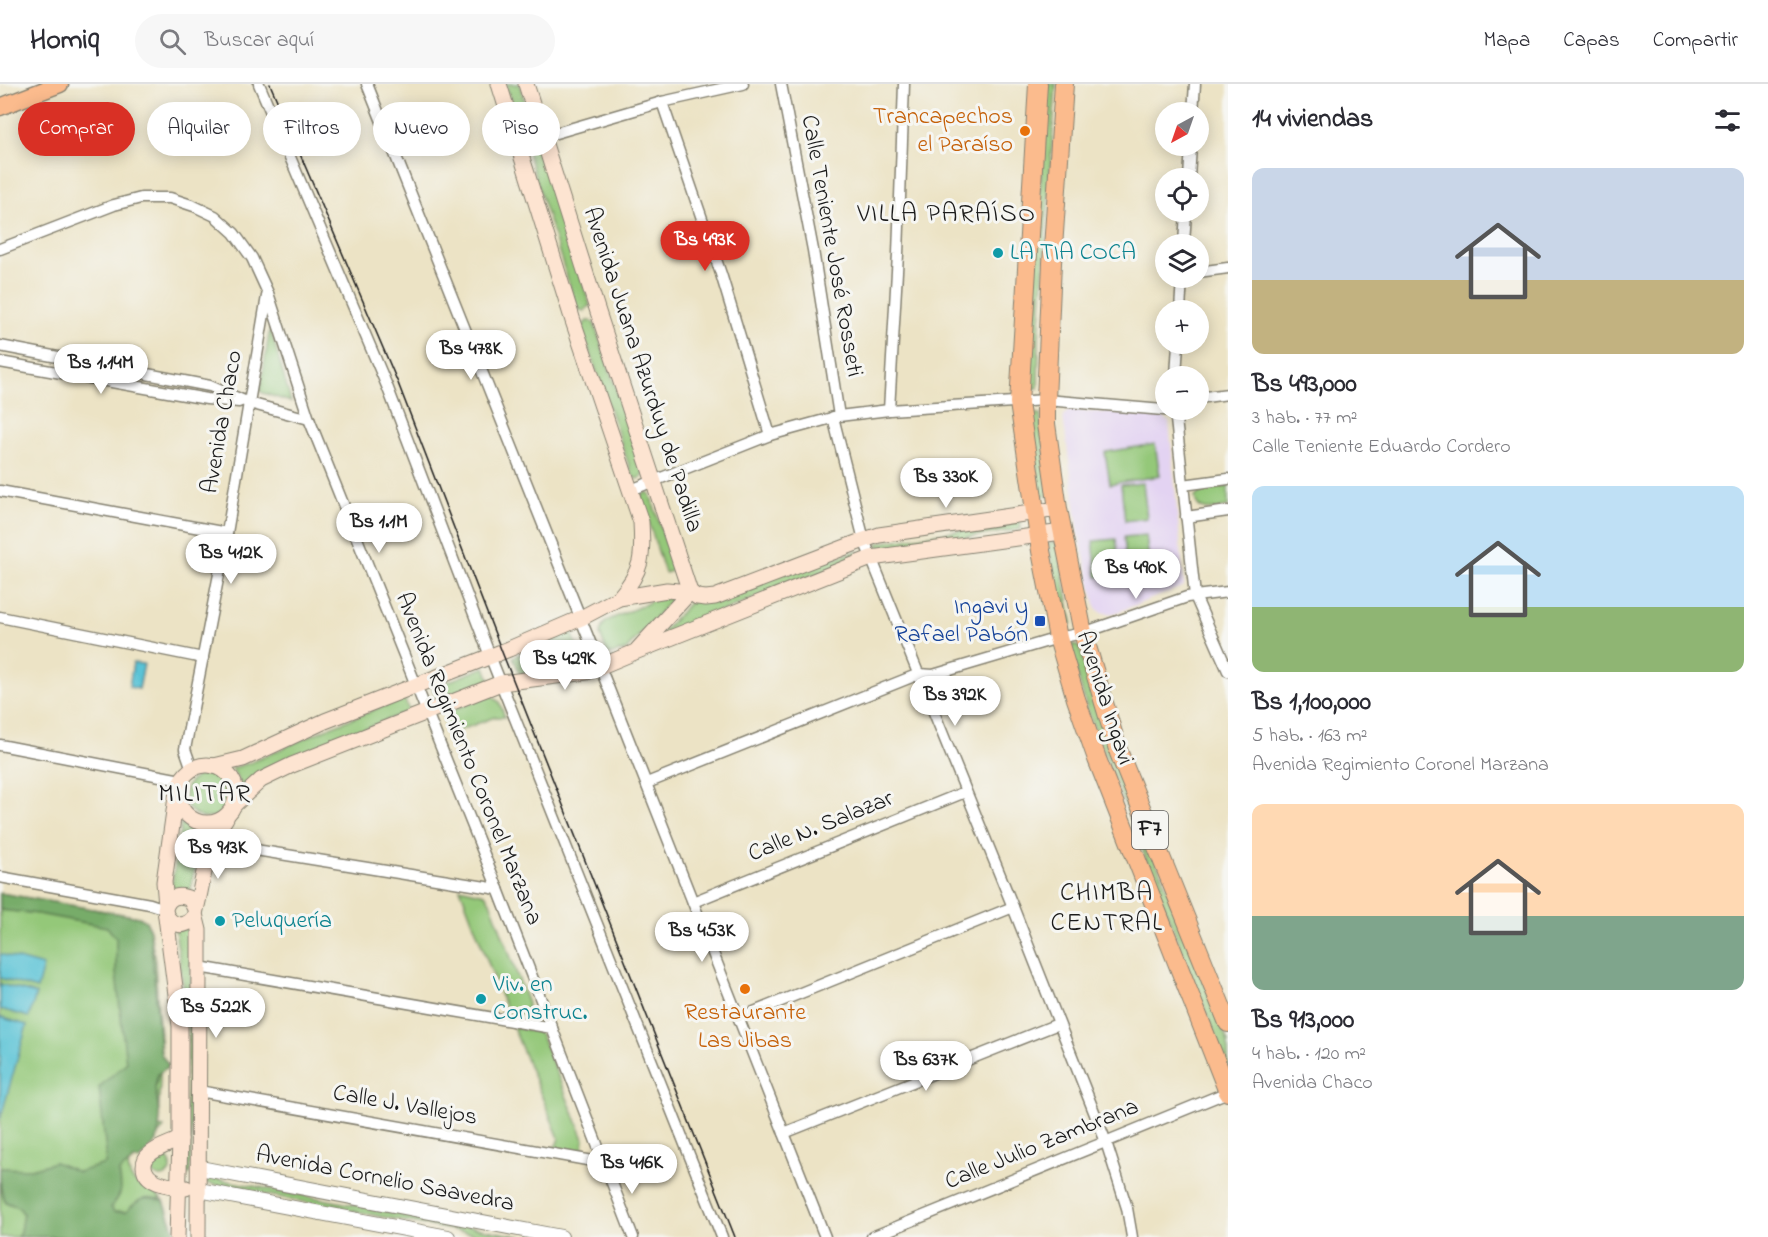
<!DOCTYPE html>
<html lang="es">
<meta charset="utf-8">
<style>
:root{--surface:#fff;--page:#f7f7f7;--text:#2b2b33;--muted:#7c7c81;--line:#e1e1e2;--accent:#d93025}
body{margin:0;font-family:"Indie Flower",sans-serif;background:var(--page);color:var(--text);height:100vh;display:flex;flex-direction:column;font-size:22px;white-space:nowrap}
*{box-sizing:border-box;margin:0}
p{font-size:20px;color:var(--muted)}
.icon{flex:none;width:33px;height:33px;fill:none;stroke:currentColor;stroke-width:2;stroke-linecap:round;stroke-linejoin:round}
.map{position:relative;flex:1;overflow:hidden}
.drawer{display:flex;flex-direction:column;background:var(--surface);width:540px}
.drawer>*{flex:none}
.hud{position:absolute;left:18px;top:18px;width:570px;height:54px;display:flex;gap:12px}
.needle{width:39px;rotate:220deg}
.buttons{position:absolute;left:1155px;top:18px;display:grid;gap:12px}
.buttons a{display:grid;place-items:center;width:54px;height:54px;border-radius:50%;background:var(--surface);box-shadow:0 3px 15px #0003;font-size:30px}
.price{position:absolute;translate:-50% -51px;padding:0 14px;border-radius:21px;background:#fff;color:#222;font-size:20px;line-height:39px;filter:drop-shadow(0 2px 3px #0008)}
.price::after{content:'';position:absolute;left:50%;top:36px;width:18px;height:14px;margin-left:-9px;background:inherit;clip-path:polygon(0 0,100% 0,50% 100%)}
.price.active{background:var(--accent);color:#fff}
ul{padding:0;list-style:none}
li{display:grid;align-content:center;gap:12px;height:318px;padding:0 24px}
li span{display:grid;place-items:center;height:186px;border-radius:12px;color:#555}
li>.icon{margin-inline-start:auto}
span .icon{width:108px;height:108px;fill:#fffc;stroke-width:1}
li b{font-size:26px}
h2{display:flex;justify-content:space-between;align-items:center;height:72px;padding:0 24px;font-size:26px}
.tag{padding:0 21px;border-radius:27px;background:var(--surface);box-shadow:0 3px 15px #0003;font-size:21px;line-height:54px}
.tag.active{background:var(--accent);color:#fff}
header{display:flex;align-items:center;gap:36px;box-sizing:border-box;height:84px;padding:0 30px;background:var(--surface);border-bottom:2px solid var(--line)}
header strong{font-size:28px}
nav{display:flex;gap:33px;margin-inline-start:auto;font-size:21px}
.search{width:420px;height:54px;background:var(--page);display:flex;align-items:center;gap:15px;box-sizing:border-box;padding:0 21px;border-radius:33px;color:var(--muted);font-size:22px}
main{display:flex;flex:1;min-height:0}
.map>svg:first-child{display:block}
</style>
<header>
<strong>Homiq</strong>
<div class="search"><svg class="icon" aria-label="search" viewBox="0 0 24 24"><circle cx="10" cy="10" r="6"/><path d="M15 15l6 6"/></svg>Buscar aquí</div>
<nav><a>Mapa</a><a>Capas</a><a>Compartir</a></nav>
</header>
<main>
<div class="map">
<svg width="1228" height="1153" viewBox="0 0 1228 1153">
<rect width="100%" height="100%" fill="#f6f6f2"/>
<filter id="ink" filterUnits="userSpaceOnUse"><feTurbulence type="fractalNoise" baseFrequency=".0167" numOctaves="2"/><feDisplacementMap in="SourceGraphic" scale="12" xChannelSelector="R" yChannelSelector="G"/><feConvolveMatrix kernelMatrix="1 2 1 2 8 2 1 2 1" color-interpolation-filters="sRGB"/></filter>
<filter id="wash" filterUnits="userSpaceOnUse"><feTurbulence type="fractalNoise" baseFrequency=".008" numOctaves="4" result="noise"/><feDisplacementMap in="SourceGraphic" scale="24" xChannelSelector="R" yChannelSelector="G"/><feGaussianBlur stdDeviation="1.35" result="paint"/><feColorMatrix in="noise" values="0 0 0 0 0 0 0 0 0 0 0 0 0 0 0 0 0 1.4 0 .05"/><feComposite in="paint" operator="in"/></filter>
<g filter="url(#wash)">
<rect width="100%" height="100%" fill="#ece3c5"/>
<path fill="#e3d3f2" d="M1072 324 1081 327 1161 332 1169 338 1184 502 1115 529 1109 530 1101 528 1096 524 1079 450 1063 332Z"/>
<g fill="#94c879" stroke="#58724a" stroke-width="1.5">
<path d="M506 0H519L533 42 528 49 523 48 520 46Z"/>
<path d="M1047 0H1056L1039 253 1038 304H1030L1029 274Z"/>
<path d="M535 63 540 67 590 221 584 227 577 225 528 70 529 67Z"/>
<path d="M587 237H591L594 239 644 389 639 395 633 393 582 245 584 240Z"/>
<path d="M270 244 291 318 263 309 260 307Z"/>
<path d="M1031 330H1040L1049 412H1040Z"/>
<path d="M1155 360 1160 392 1110 400 1105 368Z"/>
<path d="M1143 399 1147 434 1125 437 1121 401Z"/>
<path d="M1228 402V423C1215 425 1197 431 1195 413L1203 406Z"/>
<path d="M647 408 650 410 675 486 665 489 641 414V411Z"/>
<path d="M1020 437 1021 445 880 467 878 459Z"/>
<path d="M1146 451 1150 486 1127 488 1124 453Z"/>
<path d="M1116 455 1120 490 1097 493 1093 457Z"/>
<path d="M1057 458 1072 539 1064 541 1048 459Z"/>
<path d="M857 467 859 473 659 552 691 517Z"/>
<path d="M657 512 672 515 626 566 608 571 600 550 602 543 606 537 646 520Z"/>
<path d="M571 546 584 580 520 590 513 573Z"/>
<path d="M1072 560 1079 563 1110 662 1228 958V984L1087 625 1071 568Z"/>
<path d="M485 583 490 596 437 616 432 604Z"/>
<path d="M491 611 499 618 505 633H495L455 648 450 653 444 636 447 628Z"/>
<path d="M404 614 409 627 272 682 258 689 242 703 232 684 250 679 328 644Z"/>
<circle cx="207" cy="712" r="22"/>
<path d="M181 740 194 747 207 749 193 791 190 808 171 807Z"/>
<path d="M460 804 485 810 490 817 528 920 527 926 524 930 500 929 505 923Z"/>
<path d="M0 809 139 833 146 837 150 847 155 878 161 970 158 1043 164 1044 156 1053 130 1070C120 1112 159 1097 165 1124 166 1133 164 1144 164 1153H0Z"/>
<path d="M190 844 192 1011 190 1090 184 1089 189 942 175 845Z"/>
<path d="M513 943 538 948 541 951 584 1055 583 1066 578 1069 551 1065 556 1062 559 1054Z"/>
<circle cx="161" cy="1083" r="10"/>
<path d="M206 1093 523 1153H489L205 1099Z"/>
</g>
<path fill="#77ac69" stroke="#4a6442" stroke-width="1.5" d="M0 809 139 833 146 837 150 847 160 963 161 970 169 982 158 990 155 1003 160 1036 157 1057 140 1076H134L119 1088C122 1104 123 1110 111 1123L114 1128H126C140 1113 144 1112 164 1117L177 1153H17L20 1147 23 1129C16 1119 14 1123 6 1118 0 1111 0 1094 0 1084L31 1085 55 1078 78 1088 105 1080 106 1069 99 1003 126 979 116 889V854L107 843 38 830 0 826Z"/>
<g fill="#5ac3d6" stroke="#3b7079" stroke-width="1.5">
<path d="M133 579 144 580 139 605 129 603Z"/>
<path d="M0 870 43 882 37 905 0 894Z"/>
<path d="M0 900 36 910 29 933 0 925Z"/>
<path d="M0 933 27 941 0 1036Z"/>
</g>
</g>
<g filter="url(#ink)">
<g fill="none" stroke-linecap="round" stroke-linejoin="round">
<defs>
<g id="minor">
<path d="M259 0 387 302 490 572 722 1153"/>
<path d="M367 0 606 598 825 1153"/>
<path d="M781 0 813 166 839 332"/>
<path d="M662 18 721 190 770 351"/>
<path d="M1193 28 1195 0"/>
<path d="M518 60 662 18 743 0"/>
<path d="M1189 94 1191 62"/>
<path d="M1184 160 1186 128"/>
<path d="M0 165 114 121 141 114H170L194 122 215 132 234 149 252 174 268 209 309 335 498 805 633 1153"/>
<path d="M1198 188 1228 184"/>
<path d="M1180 226 1182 194"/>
<path d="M0 262 210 302 249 319 309 335"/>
<path d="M0 278 207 315 239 318"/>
<path d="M1176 292 1178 260"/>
<path d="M1198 314 1228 310"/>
<path d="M889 326 898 170 904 0"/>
<path d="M1175 326 1195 512 1228 587"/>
<path d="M833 333 864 456 1013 823 1106 1058 1127 1124 1132 1153"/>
<path d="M1183 401 1228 395"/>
<path d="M631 406 770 351 839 332 889 326 1046 316 1175 327"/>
<path d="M0 407 227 449"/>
<path d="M1186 433 1228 427"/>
<path d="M0 533 203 574"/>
<path d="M0 661 181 696"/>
<path d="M192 685 185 665 227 449 267 212"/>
<path d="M647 699 919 590 933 591 1058 554 1083 549 1187 513 1228 508"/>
<path d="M212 759 498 805"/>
<path d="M0 793 150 820 165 825"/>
<path d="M693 818 965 708"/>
<path d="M199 883 552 944"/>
<path d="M739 934 1013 823"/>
<path d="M199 1007 604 1079"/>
<path d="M784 1049 1058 940"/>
<path d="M872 1153 1228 1008"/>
</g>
<g id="tertiary">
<path d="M200 1084 561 1153"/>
<path d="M199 1106 448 1153"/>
</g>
<g id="secondary">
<path d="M499 0 573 237 641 438C643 473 643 486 619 514"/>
<path d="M526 0 598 228 690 508"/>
<path d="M638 565 690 508"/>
<circle cx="207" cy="710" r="29"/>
<path d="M214 682 243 675 325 637 509 565 581 534 619 514 667 506 690 508 697 513 706 514 715 513 864 456 879 451 1058 425"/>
<path d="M235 720 261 696 292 681 501 599 587 588 635 568 871 474 1062 448"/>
<path d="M166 821 164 798 176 713"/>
<path d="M195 830 199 846V883L198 1153"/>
<path d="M166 831C173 843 185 844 194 833 205 796 202 769 226 734"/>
<path d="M180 1055C170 1060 158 1063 150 1070 146 1073 144 1077 144 1082 145 1101 173 1102 186 1104"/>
<path d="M177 1153 180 1055V942L165 825C168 813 178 809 190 815L195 825"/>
</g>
<path id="primary" d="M0 23 60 0"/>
<g id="trunk">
<path d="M1038 0 1019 319 1041 467 1058 554 1076 615 1097 675 1228 1008"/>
<path d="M1064 0 1052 179 1046 316V340L1058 425 1083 549 1119 669 1228 939"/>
</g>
</defs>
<use href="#minor" stroke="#848070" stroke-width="13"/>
<use href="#tertiary" stroke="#848070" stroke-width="16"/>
<use href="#secondary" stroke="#848070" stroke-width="17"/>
<use href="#primary" stroke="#848070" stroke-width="19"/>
<use href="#trunk" stroke="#848070" stroke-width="20"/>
<use href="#minor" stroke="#fff" stroke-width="10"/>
<use href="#tertiary" stroke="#fff" stroke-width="14"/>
<use href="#secondary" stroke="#fde4d1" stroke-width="15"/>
<use href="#primary" stroke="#fbbb8d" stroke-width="16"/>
<use href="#trunk" stroke="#fbbb8d" stroke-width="18"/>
<path stroke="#1c1c1c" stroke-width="1.5" d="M270 0 398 299 502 568 735 1153"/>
</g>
</g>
<g fill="#e8710a" stroke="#f6f6f2" stroke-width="2">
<circle cx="1025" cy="47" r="6"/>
<circle cx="745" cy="905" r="6"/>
</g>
<g fill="#0f9aa8" stroke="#f6f6f2" stroke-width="2">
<circle cx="998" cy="169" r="6"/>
<circle cx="220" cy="837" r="6"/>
<circle cx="481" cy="915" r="6"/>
</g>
<rect fill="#1a4fb4" stroke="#f6f6f2" stroke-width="2" x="1034" y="531" width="12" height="12" rx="3"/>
<g text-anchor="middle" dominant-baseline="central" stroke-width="6" stroke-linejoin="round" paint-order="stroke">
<rect fill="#f6f6f2" stroke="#5d5d5c" stroke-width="1.5" x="1132" y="727" width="36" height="38" rx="4.5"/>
<g font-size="22" font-weight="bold" fill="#1c1c1c">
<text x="1150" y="746">F7</text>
</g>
<g font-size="24" fill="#c56008" stroke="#f6f6f2" text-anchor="end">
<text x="1013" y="33">Trancapechos<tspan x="1013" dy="28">el Paraíso</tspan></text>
<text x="745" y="929" text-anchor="middle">Restaurante<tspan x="745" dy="28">Las Jibas</tspan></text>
</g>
<g font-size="24" fill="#1c1c1c" stroke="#f6f6f2">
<text transform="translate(831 162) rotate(80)">Calle Teniente José Rosseti</text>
<text transform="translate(642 286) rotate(72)">Avenida Juana Azurduy de Padilla</text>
<text transform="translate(223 338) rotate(-80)">Avenida Chaco</text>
<text transform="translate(1104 614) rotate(72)">Avenida Ingavi</text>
<text transform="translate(468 675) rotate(68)">Avenida Regimiento Coronel Marzana</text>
<text transform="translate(821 743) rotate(-22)">Calle N. Salazar</text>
<text transform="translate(405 1022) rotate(10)">Calle J. Vallejos</text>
<text transform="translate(1042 1061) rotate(-22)">Calle Julio Zambrana</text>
<text transform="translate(385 1096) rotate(11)">Avenida Cornelio Saavedra</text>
</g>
<g font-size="24" fill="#0d838f" stroke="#f6f6f2" text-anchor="start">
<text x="1010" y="169">LA TIA COCA</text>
<text x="232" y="837">Peluquería</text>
<text x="493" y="901">Viv. en<tspan x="493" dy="28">Construc.</tspan></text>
</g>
<g font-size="24" fill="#164399" stroke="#f6f6f2" text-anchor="end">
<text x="1028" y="523">Ingavi y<tspan x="1028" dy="28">Rafael Pabón</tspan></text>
</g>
<g font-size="26" letter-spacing="1.5" fill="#1c1c1c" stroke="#f6f6f2">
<text x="947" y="131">VILLA PARAÍSO</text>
<text x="205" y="711">MILITAR</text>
<text x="1107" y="810">CHIMBA<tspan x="1107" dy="30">CENTRAL</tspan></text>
</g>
</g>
</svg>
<div class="buttons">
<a><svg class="needle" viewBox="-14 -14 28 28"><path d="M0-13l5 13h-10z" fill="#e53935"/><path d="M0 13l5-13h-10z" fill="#7c7c81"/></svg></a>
<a><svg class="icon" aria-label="locate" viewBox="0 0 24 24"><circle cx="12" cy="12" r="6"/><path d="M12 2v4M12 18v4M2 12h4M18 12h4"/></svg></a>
<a><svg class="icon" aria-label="layers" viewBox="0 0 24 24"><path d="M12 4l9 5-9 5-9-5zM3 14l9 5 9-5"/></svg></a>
<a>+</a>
<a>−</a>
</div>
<b class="price active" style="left:705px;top:188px">Bs 493K</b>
<b class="price" style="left:471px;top:297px">Bs 478K</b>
<b class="price" style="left:101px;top:311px">Bs 1.14M</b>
<b class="price" style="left:946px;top:425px">Bs 330K</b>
<b class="price" style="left:379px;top:470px">Bs 1.1M</b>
<b class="price" style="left:231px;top:501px">Bs 412K</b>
<b class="price" style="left:1136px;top:516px">Bs 490K</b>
<b class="price" style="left:565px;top:607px">Bs 429K</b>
<b class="price" style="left:955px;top:643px">Bs 392K</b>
<b class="price" style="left:218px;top:796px">Bs 913K</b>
<b class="price" style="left:702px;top:879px">Bs 453K</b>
<b class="price" style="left:216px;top:955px">Bs 522K</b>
<b class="price" style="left:926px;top:1008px">Bs 637K</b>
<b class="price" style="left:632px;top:1111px">Bs 416K</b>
<div class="hud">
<a class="tag active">Comprar</a>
<a class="tag">Alquilar</a>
<a class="tag">Filtros</a>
<a class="tag">Nuevo</a>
<a class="tag">Piso</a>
</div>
</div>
<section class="drawer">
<h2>14 viviendas<svg class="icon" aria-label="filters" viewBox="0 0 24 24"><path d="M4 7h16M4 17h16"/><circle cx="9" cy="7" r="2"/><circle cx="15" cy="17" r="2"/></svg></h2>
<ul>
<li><span style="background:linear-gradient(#c9d6e8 60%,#c2b280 0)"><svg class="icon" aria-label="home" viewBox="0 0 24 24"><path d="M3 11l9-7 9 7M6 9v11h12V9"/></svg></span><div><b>Bs 493,000</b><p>3 hab. · 77 m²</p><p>Calle Teniente Eduardo Cordero</p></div></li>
<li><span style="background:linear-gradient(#bfe0f5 65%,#8fb573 0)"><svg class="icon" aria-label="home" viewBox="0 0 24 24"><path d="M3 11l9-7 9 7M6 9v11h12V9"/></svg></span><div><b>Bs 1,100,000</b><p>5 hab. · 163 m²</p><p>Avenida Regimiento Coronel Marzana</p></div></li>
<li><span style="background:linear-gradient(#ffd9b3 60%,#7fa58c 0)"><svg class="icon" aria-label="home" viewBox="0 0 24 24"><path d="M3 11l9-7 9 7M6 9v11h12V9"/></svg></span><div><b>Bs 913,000</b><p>4 hab. · 120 m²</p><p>Avenida Chaco</p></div></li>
</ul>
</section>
</main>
